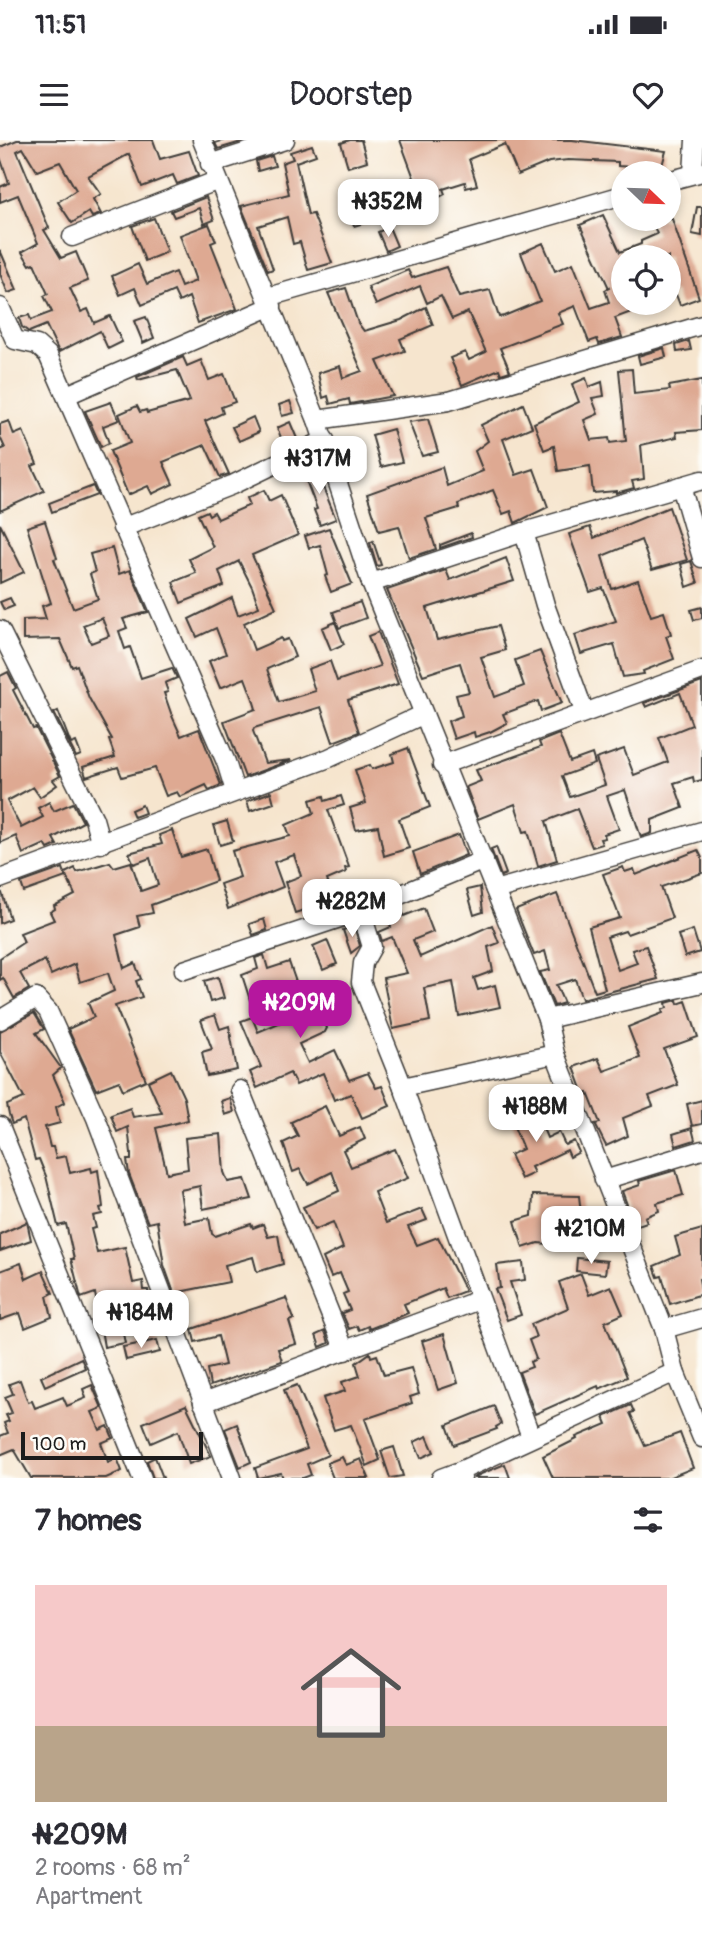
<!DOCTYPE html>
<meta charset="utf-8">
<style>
:root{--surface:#fff;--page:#f7f7f7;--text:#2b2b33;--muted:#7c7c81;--accent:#b5179e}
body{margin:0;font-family:Pangolin,sans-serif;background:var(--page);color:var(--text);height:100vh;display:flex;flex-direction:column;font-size:26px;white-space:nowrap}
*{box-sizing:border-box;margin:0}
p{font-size:23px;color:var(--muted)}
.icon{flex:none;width:38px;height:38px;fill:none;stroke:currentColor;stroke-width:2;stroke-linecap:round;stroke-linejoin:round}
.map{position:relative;height:1338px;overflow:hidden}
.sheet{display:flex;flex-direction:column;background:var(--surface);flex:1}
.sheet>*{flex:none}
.needle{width:46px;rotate:113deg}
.fabs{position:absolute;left:611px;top:21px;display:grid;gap:14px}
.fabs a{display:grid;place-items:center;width:70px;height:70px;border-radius:50%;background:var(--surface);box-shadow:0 4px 10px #0003;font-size:35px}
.scale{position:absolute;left:21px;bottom:18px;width:182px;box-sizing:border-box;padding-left:7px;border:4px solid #1c1c1c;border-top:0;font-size:19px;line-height:24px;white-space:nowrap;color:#1c1c1c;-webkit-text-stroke:5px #fdfcf7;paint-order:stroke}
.price{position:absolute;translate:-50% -60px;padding:0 16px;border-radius:14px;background:#fff;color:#222;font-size:23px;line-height:46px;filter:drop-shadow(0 2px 4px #0008)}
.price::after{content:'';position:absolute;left:50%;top:42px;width:21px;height:16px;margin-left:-10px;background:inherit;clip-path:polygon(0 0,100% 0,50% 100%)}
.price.current{background:var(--accent);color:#fff}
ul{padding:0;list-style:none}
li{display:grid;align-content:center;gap:14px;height:371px;padding:0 35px}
li span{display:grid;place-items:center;height:217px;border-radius:0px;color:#555}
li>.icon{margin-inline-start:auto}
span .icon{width:126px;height:126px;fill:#fffc;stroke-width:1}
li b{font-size:30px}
h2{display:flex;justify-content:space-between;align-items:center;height:84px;padding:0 35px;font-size:30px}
.status{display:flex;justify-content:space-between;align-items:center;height:49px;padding:0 35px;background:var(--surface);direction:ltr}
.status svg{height:19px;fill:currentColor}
header{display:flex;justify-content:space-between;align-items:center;height:91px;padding:0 35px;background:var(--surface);font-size:32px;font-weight:600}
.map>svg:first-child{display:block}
</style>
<div class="status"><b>11:51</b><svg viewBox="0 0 49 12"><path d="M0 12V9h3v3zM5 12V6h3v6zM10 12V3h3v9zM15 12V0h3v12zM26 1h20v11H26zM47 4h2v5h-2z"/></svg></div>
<header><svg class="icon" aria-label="menu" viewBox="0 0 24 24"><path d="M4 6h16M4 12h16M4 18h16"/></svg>Doorstep<svg class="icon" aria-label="heart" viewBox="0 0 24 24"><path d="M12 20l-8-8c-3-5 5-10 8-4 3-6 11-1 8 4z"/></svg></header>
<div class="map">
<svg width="702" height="1338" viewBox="0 0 702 1338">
<rect width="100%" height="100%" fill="#fdfcf7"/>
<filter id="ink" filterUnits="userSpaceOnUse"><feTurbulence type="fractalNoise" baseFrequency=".0143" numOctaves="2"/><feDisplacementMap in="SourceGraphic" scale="14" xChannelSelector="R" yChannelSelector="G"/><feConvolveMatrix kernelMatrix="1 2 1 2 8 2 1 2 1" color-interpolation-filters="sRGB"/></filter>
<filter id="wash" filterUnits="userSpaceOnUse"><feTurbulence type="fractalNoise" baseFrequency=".00686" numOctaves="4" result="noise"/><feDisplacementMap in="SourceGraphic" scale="28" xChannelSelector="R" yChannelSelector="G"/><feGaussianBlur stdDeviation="1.57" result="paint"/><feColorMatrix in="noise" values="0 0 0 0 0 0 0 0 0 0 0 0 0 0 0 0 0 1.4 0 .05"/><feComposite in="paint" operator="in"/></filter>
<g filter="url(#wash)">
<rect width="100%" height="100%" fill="#f6e5ce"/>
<g id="blocks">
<g fill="#dea992" fill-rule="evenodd">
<path d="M17 0H153L160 19 189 11 198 36 177 44 173 35 142 47 129 14 88 36 101 54 93 59 101 74 92 77 89 72 72 83 58 62 76 50 60 22 37 31 23 8 17 11 49 88 44 90 61 118 76 112 88 141 70 148 81 172 88 169 94 183 110 176 122 202 108 209 100 191 59 212 46 185 29 192 22 187 19 178 29 175 31 180 52 172 44 156 48 154 34 123 30 125 22 112 38 103 18 55 0 62V47L9 43 0 17V7Z"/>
<path d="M225 0H248L218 9 215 3Z"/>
<path d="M350 0H361L367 21 348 27 341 3Z"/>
<path d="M400 0H572L666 11 660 33H633V27L618 26V22L568 20 549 22 518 35 505 4 469 19 477 45 466 48 465 42 443 49 445 54 424 65Z"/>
<path d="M312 5 316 15 296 22 308 75 313 74 332 123 308 130 300 102 293 104 287 77 258 86 273 129 268 131 241 66 289 54 282 23 293 19 290 12Z"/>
<path d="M272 16 275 26 258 31 256 21Z"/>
<path d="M391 47 397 63 384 68 382 63 363 68 367 82 354 86 347 59Z"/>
<path d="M206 57 214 80 204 84 199 68 174 77 171 71Z"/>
<path d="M697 67H702V96L692 94Z"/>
<path d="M603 75 620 112 641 104V101L657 94 651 79H672L699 158 680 165 675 152 668 155V117H623V163H631L634 171 615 178 622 197 599 204 597 199 589 202 575 166 558 173 563 184 500 208 510 231 501 234 499 229 462 245 450 218 465 212 469 220 486 212 468 172 452 179 441 156 427 163 420 146 376 165 368 147 408 130 412 138 446 127 459 157 490 150 499 177 504 176 540 161 521 113 543 103 555 131 573 123 591 168 609 162 605 150 609 148 580 85Z"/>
<path d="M154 78 167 112 145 121 132 86Z"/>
<path d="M209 84 216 101 211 103 237 169 198 183 189 157 179 162 174 151 142 165 135 148 120 155 112 136 138 124 147 144 175 132 181 147 196 141 180 95Z"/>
<path d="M389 87 397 106 386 111 378 92Z"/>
<path d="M0 110 17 150 8 153 0 134Z"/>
<path d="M346 148 358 183 364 191 401 180 426 167 433 185 400 199 405 211 377 221 393 256 350 264 349 259 330 264 328 256 323 258 318 233 340 226 343 238 362 231 328 153Z"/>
<path d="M146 177 154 198 143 203 134 181Z"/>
<path d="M689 201 691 210 677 212 676 205Z"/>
<path d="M664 208 666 217 640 224 638 216Z"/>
<path d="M183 217 187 226 201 220 209 240 224 234 235 262 221 267 223 273 205 281 229 334 220 337 205 305 163 322 173 344 152 354 148 346 128 355 110 311 130 303 119 274 137 266 140 272 146 270 147 273 190 261 177 230 138 240 137 237Z"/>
<path d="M632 229 634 254 670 250 669 246 702 240V290L676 292 677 297 641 305 644 339 632 341 634 348 616 353V351L593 353 590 326 558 331 554 306 544 310 534 283 579 262 572 244 586 238 589 247 602 242 604 256 592 258 598 274 584 280 591 300 609 298 610 303 626 301 619 230Z"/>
<path d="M290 261 294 273 282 276 279 265Z"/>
<path d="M111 262 119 280 103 286 109 303 101 307 85 271Z"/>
<path d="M523 264 532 287 503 299 516 335 534 329 548 367 515 383 511 371 503 374 493 350 458 364 459 368 426 378 436 409 409 418 399 386 379 391 367 354 442 327 447 346 483 331 475 311 488 301 481 285Z"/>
<path d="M253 277 259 292 239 301 232 287Z"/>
<path d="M428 279 438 312 422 316 409 282Z"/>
<path d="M9 281 14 295 23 291 37 324 32 326 44 351 0 371V310L5 308 0 297V284Z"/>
<path d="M290 282 298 301 285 307 277 288Z"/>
<path d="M393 289 402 322 381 327 372 295Z"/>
<path d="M355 320 360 337 349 341 344 324Z"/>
<path d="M314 325 336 379 320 385 314 370 317 369 302 330Z"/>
<path d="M93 346 97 355 52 372 49 363Z"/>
<path d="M264 350 269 361 281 355 298 395 252 415 276 468 244 483 254 510 281 498 282 501 288 499 295 517 267 529 279 562 315 551 308 529 330 521 337 541 380 526 368 496 378 492 398 544 348 560 359 592 333 602 321 567 254 588 253 591 265 623 291 620 245 637 224 581 256 569 253 559 245 538 220 548 209 521 226 514 216 488 197 497 189 479 232 458 238 475 259 467 252 447 239 421 219 431 224 446 181 463 173 442 196 433 189 419 213 407 198 375 207 371 209 375 214 372 218 379 250 365 247 358Z"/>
<path d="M669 367 687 420 652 430 641 400 602 416 612 449 638 440 651 476 664 472 671 494 666 496 674 519 643 531 644 534 623 537 614 504 581 514 575 495 616 481 603 448 590 452 569 394 590 387 594 398Z"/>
<path d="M45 381 57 418 54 419 73 468 98 459 90 434 95 432 90 414 112 408 119 434 130 430 148 472 123 479 127 488 119 491 125 509 130 507 141 538 172 528 177 538 165 543 168 552 164 553 172 576 181 596 199 589 221 645 209 650 206 645 180 657 177 652 166 656 155 628 122 637 118 627 86 637 83 627 115 617 109 600 112 599 89 558 77 525 72 527 60 499 23 500V480L46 479 42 466 51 463 27 387ZM102 478 109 496 91 503 83 485Z"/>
<path d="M0 384 24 432 0 443Z"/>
<path d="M329 388 352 444 331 452 325 436 328 435 320 405 309 408 305 396Z"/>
<path d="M471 393 472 397 440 408V405Z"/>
<path d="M373 401 381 425 377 426 370 403Z"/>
<path d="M506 418 514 441 427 468 437 500 498 486 505 510 481 517 495 557 524 546 515 520 540 511 562 563 541 571 538 561 503 574 507 583 490 592 475 597 474 592 454 599 448 581 462 576 456 555 469 552 460 523 423 535 387 450 446 430 450 440Z"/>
<path d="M691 421 698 443 687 447 681 424Z"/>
<path d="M10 458 14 466 4 470 0 462Z"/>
<path d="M360 462 366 478 339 488 333 472Z"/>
<path d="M702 467V478L694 480 691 470Z"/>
<path d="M335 482 344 504 331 510 322 488Z"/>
<path d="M8 532 16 548 13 550 33 589 36 588 60 636 53 640 57 645 40 657 33 647 7 661 21 688 43 677 38 668 49 662 54 671 73 663 83 682 53 698 57 705 48 709 45 704 23 714 16 696 0 703V536Z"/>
<path d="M702 542V640L694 642 693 637 674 643 683 668 652 680V693L641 697 625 650 607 656 619 689 604 694 605 698 600 699 602 704 592 707 577 669 546 681 557 720 538 726 528 691 524 692 515 664 478 679 466 647 481 641 476 630 541 607 539 602 559 594 570 622 592 614 595 624 562 636 570 657 605 645 596 619 624 609 634 635 668 622 659 598 692 585 680 553 646 567 644 563Z"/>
<path d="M58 571 71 604 76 602 81 615 76 617 54 573Z"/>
<path d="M408 608 430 667 399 679 409 708 384 716 378 686 356 690 350 668 366 663 355 630 370 625 372 629 394 622 392 614Z"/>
<path d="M271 652 274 663 250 671 247 661Z"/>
<path d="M324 656 325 661 341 656 344 665 328 670 349 727 345 728 346 732 327 740 336 763 314 771 313 767 295 773 285 742 301 736 294 715 274 722 283 747 228 769 220 744 240 737 232 711 290 696 286 685 314 673 310 660Z"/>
<path d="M142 665 145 673 134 677 131 670Z"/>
<path d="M227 681 233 701 220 705 214 685Z"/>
<path d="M172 690 181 717 207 709 216 741 151 765 153 773 137 776 140 787 116 795 124 828 135 823 141 839 136 841 142 857 115 866 146 940 123 950 119 941 96 950 68 889 94 877 88 863 114 851 108 833 80 842 75 824 51 835 45 820 20 833 29 849 14 858 3 838 0 840V818L24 802 20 793 54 780 50 772 55 769 54 766 75 755 65 733 75 728 77 732 110 722 114 727 131 722 141 751 158 745 150 718 134 724 129 713 162 704 159 695Z"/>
<path d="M459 695 466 715 420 734 413 712Z"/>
<path d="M496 707 506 734 501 736 491 709Z"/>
<path d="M698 710 702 718V733L661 747 672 778 627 794 625 791 607 797 618 830 637 823 632 810 646 806 658 839 582 859 575 839 556 845 564 863 554 866 540 832 550 830 545 811 534 815 516 770 557 754 595 852 605 849 589 787 620 778 603 734 623 727 625 732 634 729 636 735Z"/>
<path d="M63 728 66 737 24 752 21 743Z"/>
<path d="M480 747 483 772 474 775 467 750Z"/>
<path d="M2 753 10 779 0 783V754Z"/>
<path d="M401 767 404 776 424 768 428 779 433 792 413 800 420 817 492 785 499 803 488 807 493 831 474 838 478 850 495 845 500 867 459 876 453 842 424 848 430 881 393 889 383 838 407 833 392 797 382 801 379 792 391 787 386 773Z"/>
<path d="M264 779 267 790 253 795 249 784Z"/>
<path d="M354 786 360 806 351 813 343 790Z"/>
<path d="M693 790 700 812 685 817 678 795Z"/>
<path d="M327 800 337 824 323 830 313 806Z"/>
<path d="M264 815 268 829 289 822 305 868 323 859 328 868 320 872 327 888 325 892 299 904 308 923 335 910 349 940 368 933 376 948 382 946 390 966 362 978 351 954 334 960 323 933 296 945 290 933 257 948 250 932 261 927 241 881 252 877 258 892 279 883 267 854 250 860 242 835 258 829 255 818Z"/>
<path d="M218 837 224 858 210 862 204 841Z"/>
<path d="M677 860 678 864 686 861 698 897 664 909 678 945 649 956 653 966 623 978 628 996 606 1006 595 984 600 983 588 953 584 954 574 927 598 918 604 931 640 918 628 887 663 873 662 870 667 868 666 863Z"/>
<path d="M34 873 44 889 36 893 61 928 53 935 65 962 56 967 60 983 45 987 50 1007H53L56 1018 66 1016 70 1033 91 1028 92 1032 98 1030 103 1067 100 1068 102 1074 93 1076 96 1088 91 1089 97 1113 125 1107 133 1143 143 1141 144 1150H148L150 1165 118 1170 125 1203 104 1207 95 1153 81 1158 71 1119H74L66 1084 58 1086 46 1036 39 1019 35 1020 24 979 12 984 9 975 7 965 24 958 0 912V891Z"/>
<path d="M215 875 220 889 229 886 237 930 207 936 202 912 212 909 201 880Z"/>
<path d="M171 930 184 958 188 980 156 988 167 1033 188 1029 185 998 221 994 224 1032 228 1042 245 1039 252 1059 203 1069 200 1046 180 1050 185 1083 209 1078 212 1094 215 1096 251 1084 253 1088 263 1084 268 1097 278 1095 283 1124 257 1132 253 1117 225 1125 229 1142 174 1153 164 1125 157 1081 148 1083 129 1034 127 1020H131V1013L128 987 117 992 111 975 130 968 133 977 162 973 148 941Z"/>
<path d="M230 958 234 972 225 975 221 961Z"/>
<path d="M702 960V984L692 986 687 964Z"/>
<path d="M325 966 339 996 360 987 365 999 343 1010 351 1027 395 1009 408 1038 374 1052 386 1083 422 1069 427 1080 408 1087 417 1105 438 1097 465 1151 447 1158 443 1148 404 1164 408 1173 392 1180 369 1189 368 1186 359 1190 357 1186 349 1189 342 1173 350 1170 343 1154 348 1152 340 1133 331 1137 323 1118 343 1108 333 1082 314 1090 303 1067 339 1051 332 1032 308 1044 300 1029 293 1032 283 1003 298 996 291 982Z"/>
<path d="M535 969 547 998 559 992 565 1005 574 1001 579 1012 570 1017 567 1010 531 1027 534 1033 521 1039 510 1015 523 1009 511 979Z"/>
<path d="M692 988 695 1000 676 1006 673 994Z"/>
<path d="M676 1030 683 1055 657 1063 659 1071 645 1077 647 1082 635 1086 622 1051 640 1045 639 1041Z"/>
<path d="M533 1055 579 1056 581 1073 570 1072 568 1106 538 1103 523 1108 515 1081 532 1076Z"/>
<path d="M27 1082 31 1100 0 1111V1094Z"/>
<path d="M702 1089V1138L699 1139 702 1154 670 1164 662 1136 658 1137 654 1126 680 1115 675 1097Z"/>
<path d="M577 1118 607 1121 605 1134 576 1131Z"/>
<path d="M523 1122 525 1140 510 1142 521 1175 507 1180 495 1149 500 1148 497 1125Z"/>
<path d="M21 1123 26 1139 43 1131 53 1153 47 1156 52 1177 25 1188 20 1173 0 1180V1131Z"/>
<path d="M581 1134 589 1155 611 1146 623 1174 605 1182 627 1237 599 1249 598 1246 535 1274 519 1232 532 1227 530 1222 536 1219 529 1200 536 1197 531 1184 568 1168 559 1142Z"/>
<path d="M286 1158 294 1179 289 1181 296 1204 278 1209 282 1221 210 1246 207 1229 225 1225 218 1196 195 1202 192 1189Z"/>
<path d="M325 1191 329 1203 320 1207 316 1195Z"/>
<path d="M444 1194 458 1243 438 1250 422 1201Z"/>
<path d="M157 1200 160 1212 126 1220 123 1207Z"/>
<path d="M370 1213 371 1217 377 1215 384 1235 411 1228 419 1254 410 1257 412 1263 365 1279 380 1320 367 1326 351 1285 334 1290 323 1258 345 1251 342 1242 360 1236 356 1223Z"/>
<path d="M81 1218 85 1228 45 1246 41 1237Z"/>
<path d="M20 1240 28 1262 32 1261 35 1268 63 1257 67 1266 86 1258 83 1249 92 1245 102 1268 92 1272 100 1290 108 1286 113 1298 101 1303 108 1322 117 1318 122 1331 106 1338H31L14 1309 0 1315V1296L8 1293 4 1283 9 1281 6 1275 12 1273 5 1257 13 1254 9 1244Z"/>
<path d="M297 1245 328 1315 307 1324 311 1335 303 1338H283L281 1333 258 1338 255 1328 307 1309 284 1250Z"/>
<path d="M186 1265 211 1316 189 1324 178 1291 151 1303 143 1283Z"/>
<path d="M631 1265 634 1272 630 1273 645 1306 680 1293 693 1328 668 1338H553L543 1316 577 1299 576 1297 607 1284 604 1277Z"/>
<path d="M494 1266 501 1284 496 1287 497 1289 454 1305 447 1285Z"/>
<path d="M237 1284 251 1322 240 1327 225 1289Z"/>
<path d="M427 1296 434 1312 421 1318 414 1302Z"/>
<path d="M394 1307 403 1336 390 1338 381 1311Z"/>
<path d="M155 1317 163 1338H153L147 1321Z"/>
<path d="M342 1317 346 1325 361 1319 369 1338H333L327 1323Z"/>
<path d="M505 1324 510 1338H473L481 1334Z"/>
</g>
</g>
</g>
<g filter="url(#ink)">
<use href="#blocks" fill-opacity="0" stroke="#3d3a37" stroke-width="2"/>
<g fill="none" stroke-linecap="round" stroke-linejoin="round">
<defs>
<g id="minor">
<path d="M202 0 317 280 371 443 547 879 555 914 664 1189 675 1232 702 1298"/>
<path d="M210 24 285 0"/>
<path d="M693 34 695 0"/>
<path d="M668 41 702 32"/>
<path d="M72 97 216 41"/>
<path d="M268 157 623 55"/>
<path d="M0 167 15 200 37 205 48 215 226 622 235 651"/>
<path d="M67 255 272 166"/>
<path d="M317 280 449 261 702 185"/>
<path d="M681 346 702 418"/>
<path d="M122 388 232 345 325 300"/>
<path d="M524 392 545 465 584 571"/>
<path d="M371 443 524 392 702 340"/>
<path d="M0 490 94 679 101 704"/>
<path d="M442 625 702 530"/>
<path d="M0 739 329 618 422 575"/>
<path d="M495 750 702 691"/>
<path d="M361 771 372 807 363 823 361 842 403 947"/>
<path d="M184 830 361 771 484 720"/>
<path d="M547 879 702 843"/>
<path d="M0 880 36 858 48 871 96 978 232 1338"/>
<path d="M240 950 345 1211"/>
<path d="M0 986 142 1338"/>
<path d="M604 1040 702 1010"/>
<path d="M664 1189 702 1178"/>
<path d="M203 1263 479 1160"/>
<path d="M531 1297 403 947 555 914"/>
<path d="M441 1338 460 1331"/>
<path d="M462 1338 460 1331 675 1232"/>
</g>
</defs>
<use href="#minor" stroke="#3d3a37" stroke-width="21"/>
<use href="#minor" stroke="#fff" stroke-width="18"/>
</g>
</g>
</svg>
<div class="fabs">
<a><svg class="needle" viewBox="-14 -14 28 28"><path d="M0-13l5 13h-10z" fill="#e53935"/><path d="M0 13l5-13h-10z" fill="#7c7c81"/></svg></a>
<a><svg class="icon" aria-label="locate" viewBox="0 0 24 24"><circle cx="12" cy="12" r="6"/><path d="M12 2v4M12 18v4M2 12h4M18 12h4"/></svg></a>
</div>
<div class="scale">100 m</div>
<b class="price" style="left:388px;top:99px">₦352M</b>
<b class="price" style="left:319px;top:356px">₦317M</b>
<b class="price" style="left:352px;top:799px">₦282M</b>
<b class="price current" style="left:300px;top:900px">₦209M</b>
<b class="price" style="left:536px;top:1004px">₦188M</b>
<b class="price" style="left:591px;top:1126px">₦210M</b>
<b class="price" style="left:141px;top:1210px">₦184M</b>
</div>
<section class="sheet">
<h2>7 homes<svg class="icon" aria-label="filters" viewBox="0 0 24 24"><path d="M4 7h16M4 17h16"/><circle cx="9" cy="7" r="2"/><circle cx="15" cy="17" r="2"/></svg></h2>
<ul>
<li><span style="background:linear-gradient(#f6c9c9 65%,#b9a48a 0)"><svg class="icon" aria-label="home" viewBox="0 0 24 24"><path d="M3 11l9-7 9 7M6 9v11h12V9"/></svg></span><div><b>₦209M</b><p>2 rooms · 68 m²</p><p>Apartment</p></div></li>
</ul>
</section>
